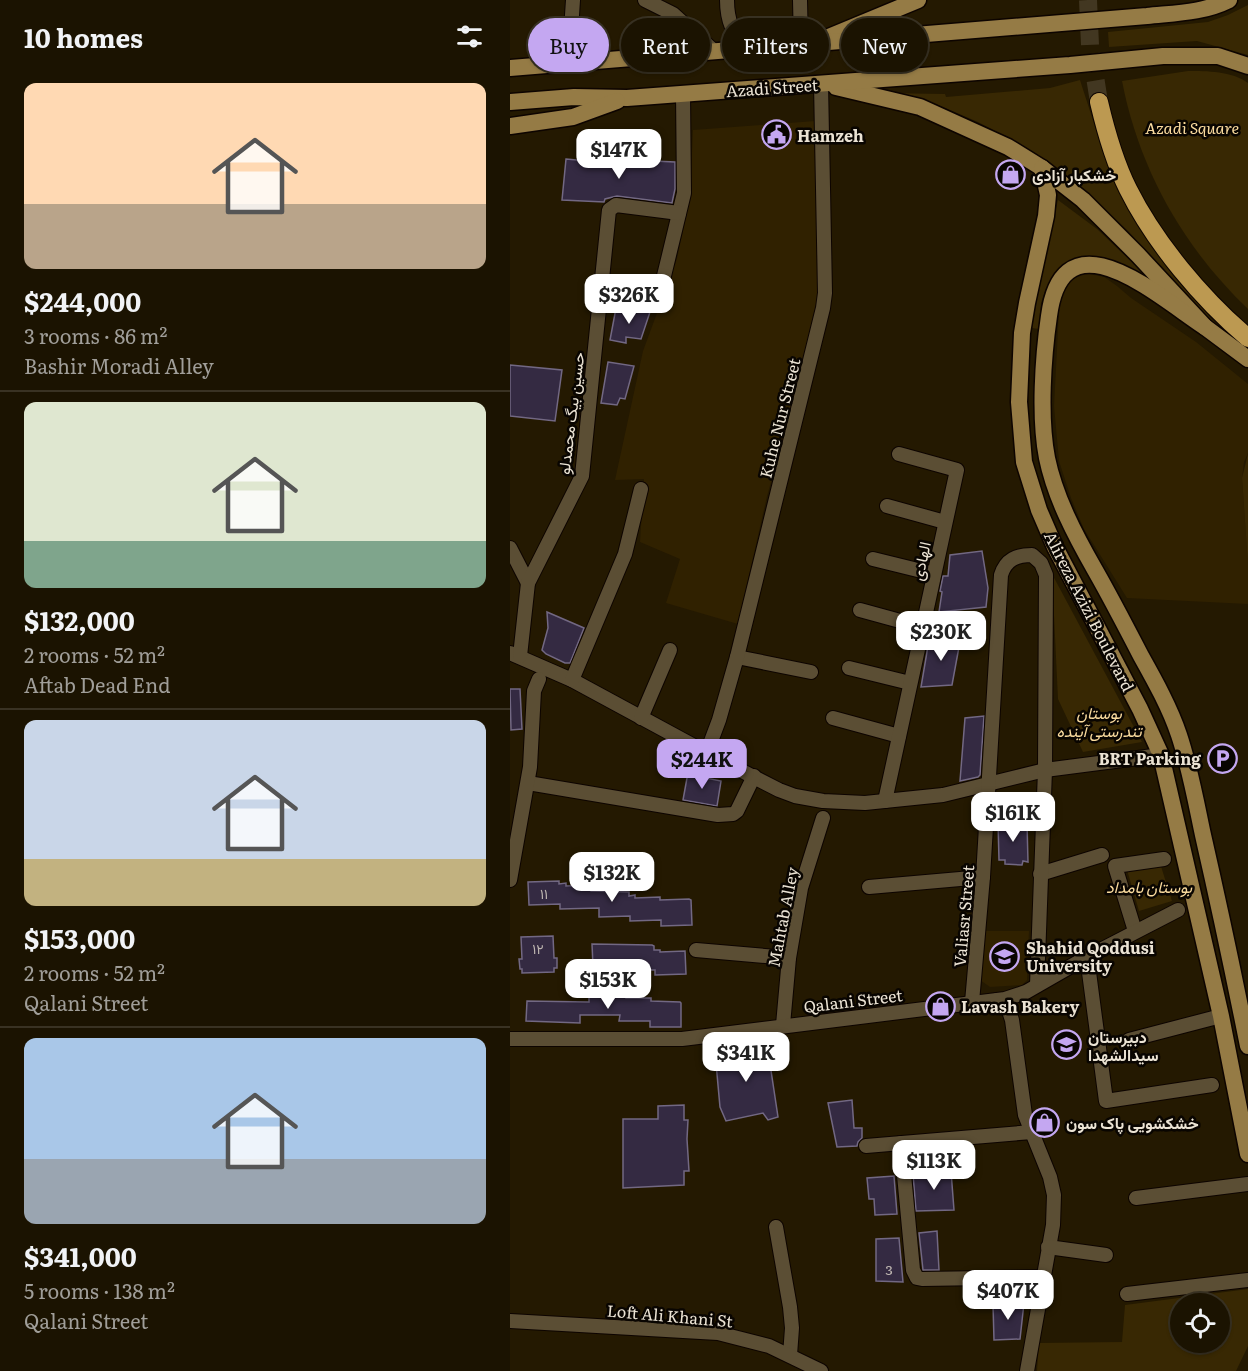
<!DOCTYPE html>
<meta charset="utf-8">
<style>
:root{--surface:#1b1301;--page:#282010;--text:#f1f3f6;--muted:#a09e99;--line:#393223;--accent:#c4a7f1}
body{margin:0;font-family:Literata,Vazirmatn,serif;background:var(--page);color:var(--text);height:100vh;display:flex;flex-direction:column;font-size:22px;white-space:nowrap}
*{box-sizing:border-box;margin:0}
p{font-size:20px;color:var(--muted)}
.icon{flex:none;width:33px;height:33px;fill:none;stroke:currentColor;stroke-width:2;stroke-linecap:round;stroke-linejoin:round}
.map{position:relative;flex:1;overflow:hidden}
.sheet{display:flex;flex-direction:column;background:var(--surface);width:510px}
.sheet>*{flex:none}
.hud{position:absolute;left:18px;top:18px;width:570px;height:54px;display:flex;gap:12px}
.tools{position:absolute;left:660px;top:1293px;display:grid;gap:12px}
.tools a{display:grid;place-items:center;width:60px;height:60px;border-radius:50%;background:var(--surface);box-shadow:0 2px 4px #0004,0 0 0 2px var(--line);font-size:30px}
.price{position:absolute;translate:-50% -51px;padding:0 14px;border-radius:12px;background:#fff;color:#222;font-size:20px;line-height:39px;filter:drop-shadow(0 2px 3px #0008)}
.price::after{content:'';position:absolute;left:50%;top:36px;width:18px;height:14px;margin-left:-9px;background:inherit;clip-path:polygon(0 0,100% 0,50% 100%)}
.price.on{background:var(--accent);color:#111}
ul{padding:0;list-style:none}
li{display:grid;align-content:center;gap:12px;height:318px;padding:0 24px}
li+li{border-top:2px solid var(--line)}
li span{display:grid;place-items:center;height:186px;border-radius:12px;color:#555}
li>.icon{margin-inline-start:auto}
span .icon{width:108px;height:108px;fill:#fffc;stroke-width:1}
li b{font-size:26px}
h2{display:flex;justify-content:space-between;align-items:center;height:72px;padding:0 24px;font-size:26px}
.pill{padding:0 21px;border-radius:27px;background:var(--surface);box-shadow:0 2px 4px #0004,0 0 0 2px var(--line);font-size:21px;line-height:54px}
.pill.on{background:var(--accent);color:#111}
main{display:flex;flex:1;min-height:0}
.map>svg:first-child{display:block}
</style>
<main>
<section class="sheet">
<h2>10 homes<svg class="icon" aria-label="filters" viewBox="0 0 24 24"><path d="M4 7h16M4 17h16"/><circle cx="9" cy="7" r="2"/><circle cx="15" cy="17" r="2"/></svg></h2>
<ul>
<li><span style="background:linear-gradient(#ffd9b3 65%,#b9a48a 0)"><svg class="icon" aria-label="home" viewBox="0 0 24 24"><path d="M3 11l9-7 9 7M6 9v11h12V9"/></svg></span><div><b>$244,000</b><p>3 rooms · 86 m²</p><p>Bashir Moradi Alley</p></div></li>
<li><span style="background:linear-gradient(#dfe7d0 75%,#7fa58c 0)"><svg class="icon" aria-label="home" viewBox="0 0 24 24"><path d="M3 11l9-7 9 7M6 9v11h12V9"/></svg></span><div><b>$132,000</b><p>2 rooms · 52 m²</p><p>Aftab Dead End</p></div></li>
<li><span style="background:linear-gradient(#c9d6e8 75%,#c2b280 0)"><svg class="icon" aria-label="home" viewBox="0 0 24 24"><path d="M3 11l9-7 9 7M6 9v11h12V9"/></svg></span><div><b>$153,000</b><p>2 rooms · 52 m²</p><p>Qalani Street</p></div></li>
<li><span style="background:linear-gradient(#a9c7e8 65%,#9aa5b1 0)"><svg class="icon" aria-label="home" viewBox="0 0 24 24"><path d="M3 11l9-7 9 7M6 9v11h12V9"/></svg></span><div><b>$341,000</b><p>5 rooms · 138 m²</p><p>Qalani Street</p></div></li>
</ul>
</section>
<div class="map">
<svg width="738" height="1371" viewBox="0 0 738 1371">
<rect width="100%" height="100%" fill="#241901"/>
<g fill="#302100">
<path d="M305 121 309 236 308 316 257 496 228 624 156 603 170 559 130 542 134 479 105 480 133 351 167 259 180 197 183 130Z"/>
<path d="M575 273 594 277 607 286 621 298 686 342 738 384V453L734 462 732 478 738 563V604L617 598 574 529 561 498 549 461 544 406 550 292 560 279Z"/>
<path d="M474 931H519L517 980 512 985 480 987 470 980Z"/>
</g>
<g fill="#382803" fill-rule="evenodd">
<path d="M738 5V55L687 41 599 47 598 32 698 22 718 15Z"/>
<path d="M678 71C697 71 722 71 738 83V309C673 247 629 169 612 81Z"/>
<path d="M570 80 596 161 610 194 626 222 702 320 733 348 694 317 618 231 570 186 519 149 468 122 428 105 407 98 371 93 435 94 436 97 540 88Z"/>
<path d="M548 200 587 229 666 304 601 261 579 256 559 263 543 278 536 288 531 303 529 329 522 328 531 273Z"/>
<path d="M738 454V565L732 478Z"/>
<path d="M542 574 632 742 573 752 548 699Z"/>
<path d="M649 860 662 901 629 911 617 870Z"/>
<path d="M738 1289V1346L726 1371H527L529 1343 612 1342 615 1305ZM670 1304H710V1342H670Z"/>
</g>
<g fill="#342a42" stroke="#726883" stroke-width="1.5">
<path d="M56 159 98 163 99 159 165 162V189L162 203 107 196 95 199 94 202 52 200Z"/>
<path d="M106 308 140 312 131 339 116 337V343L100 340Z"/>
<path d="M98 362 124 366 115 399 110 398 107 405 91 403Z"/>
<path d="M0 365 52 370 45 421 0 416Z"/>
<path d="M472 551 478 588 476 607 429 612 432 592 430 591 433 576H438L440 555Z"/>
<path d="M37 612 74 628 60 663H55L36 654 32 650 38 628Z"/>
<path d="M451 636 442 685 411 687 419 640Z"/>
<path d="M0 689H10L12 729 1 730Z"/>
<path d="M474 716 470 775 468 777 450 781 455 718Z"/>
<path d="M181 775 211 781 207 806 173 800 177 778Z"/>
<path d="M488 822 517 823 518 862 513 861 512 865 495 864V860H489Z"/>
<path d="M49 881V884L56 883V886L80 885 81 891 119 892V896L125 895V898L150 897V900L179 899 181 900 182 925 151 926V920L120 921V916L89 917V908L50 909V904L19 905 18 882Z"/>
<path d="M43 936 44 958H47V968H44V972L12 973V969H10L9 959H12L11 937Z"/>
<path d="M82 944 142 945 144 946V950H150V952L175 951 176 974 145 975V970H114V965L83 966Z"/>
<path d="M81 989 108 990 110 996H116V998H141V1001L170 1002 171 1003V1027H140V1021H109L110 1015H70V1023L16 1021 17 1001 79 1002V991Z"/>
<path d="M257 1044 268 1117 258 1120 253 1113 216 1121 210 1107 205 1052Z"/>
<path d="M342 1100 344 1128H352V1138L348 1142 347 1146 327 1147 318 1103Z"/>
<path d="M174 1105V1120H178L177 1139 179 1171H174V1185L113 1188V1119H148V1106Z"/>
<path d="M441 1171 444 1210 406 1211 403 1174Z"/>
<path d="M384 1176 387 1214 365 1215 364 1199H359L357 1178Z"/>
<path d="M427 1231 429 1270H413L409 1233Z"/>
<path d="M389 1238 393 1282 366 1281V1239Z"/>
<path d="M514 1303 510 1339 484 1340 483 1305Z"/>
</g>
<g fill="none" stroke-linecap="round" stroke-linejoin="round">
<path stroke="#423721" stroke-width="18" stroke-dasharray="18 9" stroke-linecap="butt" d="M578 0 580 45 589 102"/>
<defs>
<g id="minor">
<path d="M135 0 163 14 205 52"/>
<path d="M217 0C217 21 223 34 237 49"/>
<path d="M290 0 291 45"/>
<path d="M56 63 60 45 63 0"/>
<path d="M153 280 174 193 173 93"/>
<path d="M377 506 435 522"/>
<path d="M0 548 18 583"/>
<path d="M363 559 424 574"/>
<path d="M350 610 412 627"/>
<path d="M0 653 62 680 195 752 269 790 285 796 313 801 355 803 433 795 535 770 651 755"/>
<path d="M10 656 18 583 72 476 99 210 106 205 169 213"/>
<path d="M227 657 301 672"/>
<path d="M339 668 400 683"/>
<path d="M62 680 115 554 131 489"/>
<path d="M131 718 160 650"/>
<path d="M323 718 389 736"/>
<path d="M195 752 200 744 209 720 227 657 313 308 315 293 311 83"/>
<path d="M18 783 208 815 223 814 227 811 244 776"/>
<path d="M375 801 447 470 389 454"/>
<path d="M530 874 592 855"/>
<path d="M0 880 20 767 24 691 29 679"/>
<path d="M359 887 473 877"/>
<path d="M625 931 605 866 654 859"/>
<path d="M186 950 279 958"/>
<path d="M577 957 596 1101 702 1085"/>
<path d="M487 1000 499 1011 502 1020 515 1115 540 1177 544 1195 543 1225 517 1371"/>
<path d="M462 1002 473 877 491 575C496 559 507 555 522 555L531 563 536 575 535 770 527 985"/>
<path d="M273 1025 279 958 291 888 313 818"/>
<path d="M0 1039H172L495 999 516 992 577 957 668 910"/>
<path d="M619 1040 711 1016"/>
<path d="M391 1143 403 1270 407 1278 412 1279 533 1277"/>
<path d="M356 1146 522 1132"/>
<path d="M626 1198 738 1184"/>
<path d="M266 1227 280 1307 282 1328 280 1355"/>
<path d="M538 1247 596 1255"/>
<path d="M617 1294 738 1280"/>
<path d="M0 1321 208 1333 259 1346 311 1371"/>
</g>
<g id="major">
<path d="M314 39 408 0"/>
<path d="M0 68 637 16C665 13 693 13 719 0"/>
<path d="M326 87 410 107 498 147 532 168 573 200 628 255 695 327 738 359"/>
<path d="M0 102 64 97 117 98 560 65 653 56H708L738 66"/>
<path d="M0 126 63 117 107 101"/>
<path d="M532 168 538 195 536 216 517 303 512 333 509 402 514 462 529 510 545 547 630 709 651 755 711 1016 738 1154"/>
<path d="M695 327C650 298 553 209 539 316 533 357 529 417 537 458 545 497 565 535 585 570 601 598 616 627 631 656 645 681 660 708 669 735 680 768 686 802 693 835 709 905 724 976 738 1046"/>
</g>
<path id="highway" d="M589 102C596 132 604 161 618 189 645 243 692 299 738 338"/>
</defs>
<use href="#minor" stroke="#0d0400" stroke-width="16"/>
<use href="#major" stroke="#0d0400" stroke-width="19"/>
<use href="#highway" stroke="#0d0400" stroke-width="20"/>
<use href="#minor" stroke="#5b4e34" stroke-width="14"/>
<use href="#major" stroke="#957b45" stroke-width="16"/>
<use href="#highway" stroke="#bc9951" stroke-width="18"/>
</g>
<defs>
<symbol id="civic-ring" viewBox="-11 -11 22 22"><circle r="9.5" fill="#090501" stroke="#c4a7f1" stroke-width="1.5"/><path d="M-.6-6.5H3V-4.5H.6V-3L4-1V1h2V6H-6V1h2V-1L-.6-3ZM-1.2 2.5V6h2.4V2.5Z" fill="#c4a7f1"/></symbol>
<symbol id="shop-ring" viewBox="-11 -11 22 22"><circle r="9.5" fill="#090501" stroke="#c4a7f1" stroke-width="1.5"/><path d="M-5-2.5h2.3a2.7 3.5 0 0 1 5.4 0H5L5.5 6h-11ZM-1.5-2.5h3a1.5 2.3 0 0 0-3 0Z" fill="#c4a7f1"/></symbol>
<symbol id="parking-ring" viewBox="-11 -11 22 22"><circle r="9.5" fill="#090501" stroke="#c4a7f1" stroke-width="1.5"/><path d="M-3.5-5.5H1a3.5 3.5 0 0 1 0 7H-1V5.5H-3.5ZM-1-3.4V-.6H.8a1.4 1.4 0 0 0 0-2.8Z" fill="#c4a7f1"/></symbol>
<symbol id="university-ring" viewBox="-11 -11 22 22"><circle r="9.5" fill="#090501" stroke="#c4a7f1" stroke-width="1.5"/><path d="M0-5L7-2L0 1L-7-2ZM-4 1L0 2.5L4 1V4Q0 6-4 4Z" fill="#c4a7f1"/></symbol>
<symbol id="school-ring" viewBox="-11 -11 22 22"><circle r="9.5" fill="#090501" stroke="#c4a7f1" stroke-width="1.5"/><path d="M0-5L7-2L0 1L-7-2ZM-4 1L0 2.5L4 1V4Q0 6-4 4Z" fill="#c4a7f1"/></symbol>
</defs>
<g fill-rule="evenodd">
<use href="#civic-ring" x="250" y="118" width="33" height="33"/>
<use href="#shop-ring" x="484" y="158" width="33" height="33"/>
<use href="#parking-ring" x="696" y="742" width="33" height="33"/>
<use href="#university-ring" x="478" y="940" width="33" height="33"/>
<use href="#shop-ring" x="414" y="990" width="33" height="33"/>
<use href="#school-ring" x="540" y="1028" width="33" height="33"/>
<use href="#shop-ring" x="518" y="1106" width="33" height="33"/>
</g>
<g text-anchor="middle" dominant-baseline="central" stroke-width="5" stroke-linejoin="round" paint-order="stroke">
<g font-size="14" fill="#bdb5b0">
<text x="34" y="893">۱۱</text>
<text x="28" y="948">۱۲</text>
<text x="379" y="1269">3</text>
</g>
<g font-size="16" fill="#ebe3d4" stroke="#090501">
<text transform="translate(262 87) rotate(-4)">Azadi Street</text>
<text transform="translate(60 413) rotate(-83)">حسین بیگ محمدلو</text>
<text transform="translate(269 418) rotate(-76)">Kuhe Nur Street</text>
<text transform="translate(410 561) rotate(-78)">الهادی</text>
<text transform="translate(580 611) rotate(63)">Alireza Azizi Boulevard</text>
<text transform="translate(453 916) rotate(-85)">Valiasr Street</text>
<text transform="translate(272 917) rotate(-79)">Mahtab Alley</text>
<text transform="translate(343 1000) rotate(-7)">Qalani Street</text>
<text transform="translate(160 1315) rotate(5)">Loft Ali Khani St</text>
</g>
<g font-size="16" font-style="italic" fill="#fadb9e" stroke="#090501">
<text x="682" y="127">Azadi Square</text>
<text x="589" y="712">بوستان<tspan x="589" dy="18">تندرستی آینده</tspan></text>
<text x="639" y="886">بوستان بامداد</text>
</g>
<g font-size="16" font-weight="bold" fill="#ebe3d4" stroke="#090501" text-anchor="start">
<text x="287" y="135">Hamzeh</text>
<text x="522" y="174">خشکبار آزادی</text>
<text x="691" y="758" text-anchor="end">BRT Parking</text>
<text x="516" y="947">Shahid Qoddusi<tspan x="516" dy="18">University</tspan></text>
<text x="451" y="1006">Lavash Bakery</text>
<text x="578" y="1036">دبيرستان<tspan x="578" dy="18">سیدالشهدا</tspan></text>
<text x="556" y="1122">خشکشویی پاک سون</text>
</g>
</g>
</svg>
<div class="tools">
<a><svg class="icon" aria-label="locate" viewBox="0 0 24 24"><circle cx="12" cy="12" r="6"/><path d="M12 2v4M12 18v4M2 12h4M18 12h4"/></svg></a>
</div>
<b class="price" style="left:109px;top:180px">$147K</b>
<b class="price" style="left:119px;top:325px">$326K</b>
<b class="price" style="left:431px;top:662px">$230K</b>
<b class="price on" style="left:192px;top:790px">$244K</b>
<b class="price" style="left:503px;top:843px">$161K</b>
<b class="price" style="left:102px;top:903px">$132K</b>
<b class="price" style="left:98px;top:1010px">$153K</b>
<b class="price" style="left:236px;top:1083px">$341K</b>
<b class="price" style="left:424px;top:1191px">$113K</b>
<b class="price" style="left:498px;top:1321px">$407K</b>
<div class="hud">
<a class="pill on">Buy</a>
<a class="pill">Rent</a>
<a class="pill">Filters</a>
<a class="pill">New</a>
</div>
</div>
</main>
